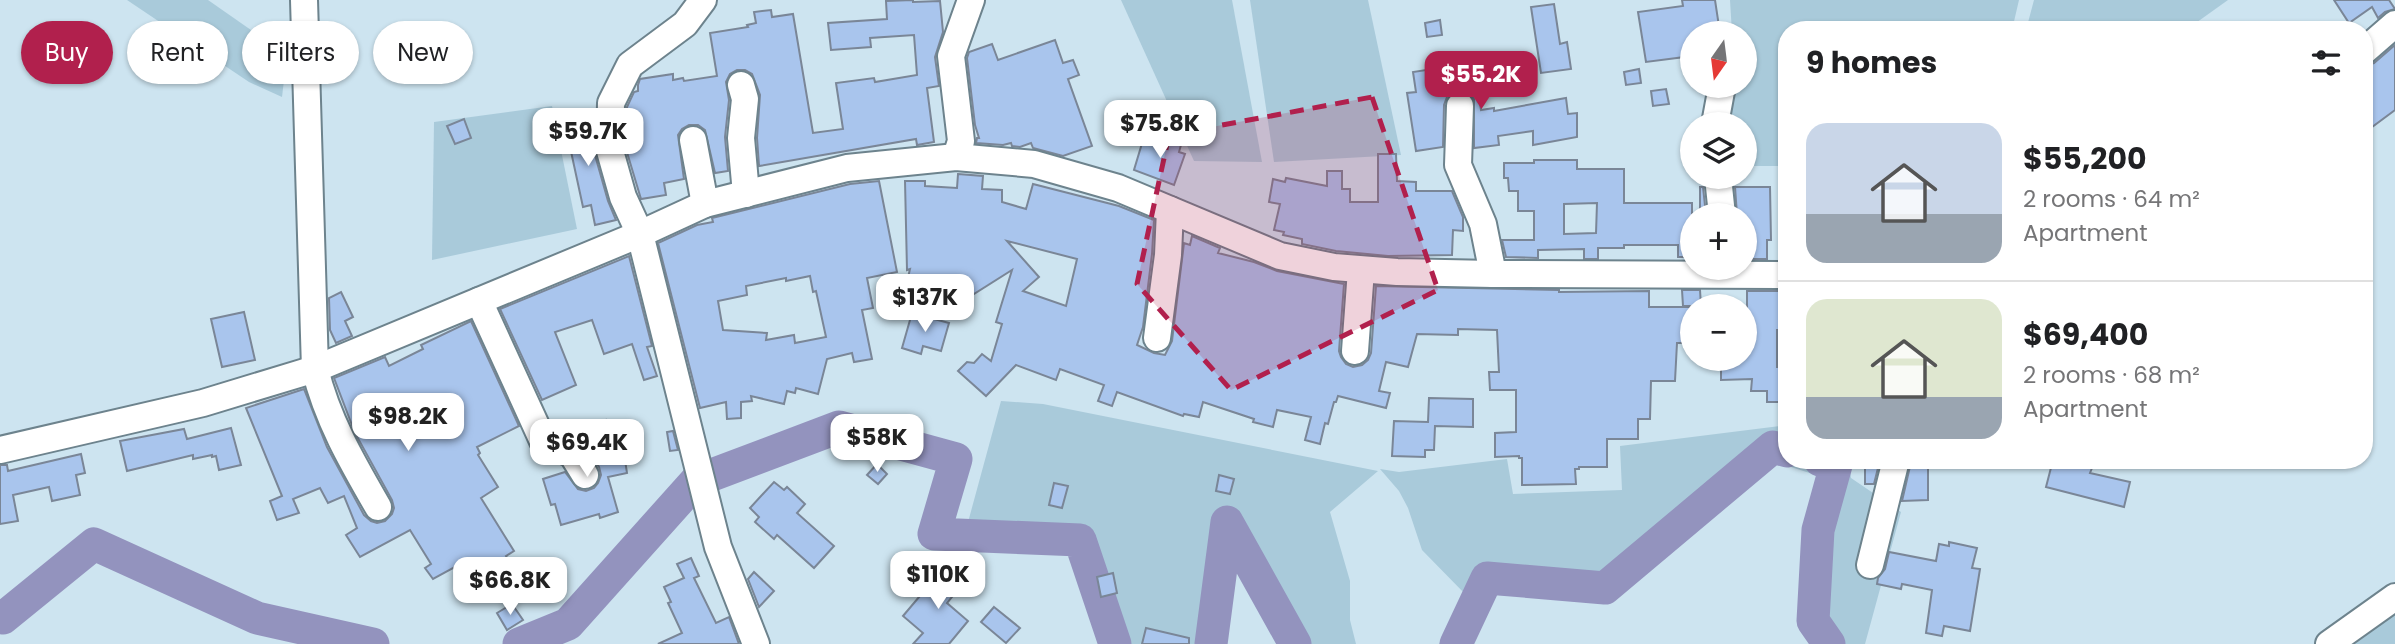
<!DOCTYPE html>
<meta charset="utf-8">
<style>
:root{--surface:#fff;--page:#f2f2f2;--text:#202124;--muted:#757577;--line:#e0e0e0;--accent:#b1204d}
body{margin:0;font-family:Poppins,sans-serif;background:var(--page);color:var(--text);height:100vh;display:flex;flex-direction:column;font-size:26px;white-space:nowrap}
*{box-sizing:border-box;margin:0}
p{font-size:23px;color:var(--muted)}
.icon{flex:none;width:38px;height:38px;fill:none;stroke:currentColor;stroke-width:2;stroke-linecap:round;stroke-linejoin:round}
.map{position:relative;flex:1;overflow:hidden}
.side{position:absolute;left:1778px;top:21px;width:595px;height:448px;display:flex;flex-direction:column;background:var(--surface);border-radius:28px;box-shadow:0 2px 5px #0004}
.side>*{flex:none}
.guide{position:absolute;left:21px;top:21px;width:665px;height:63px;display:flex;gap:14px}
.needle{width:46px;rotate:194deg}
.buttons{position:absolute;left:1680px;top:21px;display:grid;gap:14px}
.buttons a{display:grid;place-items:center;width:77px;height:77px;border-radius:50%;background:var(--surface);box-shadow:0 2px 5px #0004;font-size:35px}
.price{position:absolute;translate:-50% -60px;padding:0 16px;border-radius:14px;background:#fff;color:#222;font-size:23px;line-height:46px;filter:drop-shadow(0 2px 4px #0008)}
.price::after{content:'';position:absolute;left:50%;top:42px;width:21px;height:16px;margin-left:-10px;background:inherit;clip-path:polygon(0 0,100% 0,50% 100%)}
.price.active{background:var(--accent);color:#fff}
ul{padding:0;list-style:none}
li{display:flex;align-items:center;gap:21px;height:175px;padding:0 28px}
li+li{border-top:2px solid var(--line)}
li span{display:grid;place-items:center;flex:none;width:196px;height:140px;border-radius:21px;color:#555}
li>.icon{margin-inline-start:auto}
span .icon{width:84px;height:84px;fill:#fffc;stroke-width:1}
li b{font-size:30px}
h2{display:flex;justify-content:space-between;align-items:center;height:84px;padding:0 28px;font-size:30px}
.chip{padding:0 24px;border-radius:32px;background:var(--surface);box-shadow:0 2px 5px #0004;font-size:24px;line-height:63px}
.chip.active{background:var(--accent);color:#fff}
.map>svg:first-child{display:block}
</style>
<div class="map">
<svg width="2395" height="644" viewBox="0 0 2395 644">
<rect width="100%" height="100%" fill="#cde4f0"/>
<g fill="#a9cada">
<path d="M127 0H208L287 55 282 97 249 82Z"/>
<path d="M1121 0H1232L1262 162 1194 161Z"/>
<path d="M1250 0H1368L1401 155 1274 162Z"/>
<path d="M1730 0H2019L2012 30H1787V166H1745V124H1717L1724 86H1745V33H1732Z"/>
<path d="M2034 0H2228L2186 30H2026Z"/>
<path d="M552 106 577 229 432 260 434 122Z"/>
<path d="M1001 401 1043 404 1378 471 1330 512 1350 581V620L1356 644H1280L1233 553 1221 644H1103L1074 548H961Z"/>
<path d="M1787 425V460H1848L1851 478 1901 512 1865 644H1816L1800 619 1802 542 1822 477 1773 461 1604 600 1495 593 1470 644H1439L1467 596 1422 550 1408 508 1399 491 1380 469 1399 472 1507 459 1513 494 1622 490 1620 446Z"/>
<path d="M2395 603V644H2339Z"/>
</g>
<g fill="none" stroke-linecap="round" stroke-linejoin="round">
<g stroke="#9393be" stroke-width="33">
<path d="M1820 460 1836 465 1818 530 1813 621 1829 644"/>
<path d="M0 617 3 618 94 544 257 618 373 644"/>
<path d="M519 644 568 624 696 481 839 427 956 459 934 534 1080 540 1115 644"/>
<path d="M1211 644 1227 522 1295 644"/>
<path d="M1456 644 1487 578 1605 588 1773 447 1787 451"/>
</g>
</g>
<g fill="#a9c5ed" stroke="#7a8697" stroke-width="2" fill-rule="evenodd">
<path d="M913 0V2L940 1 943 32 935 57 939 86 927 88 934 142 917 145 916 139 759 166 757 138 760 95 752 74 745 70H737L730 74 726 82 729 100 725 137 728 171 715 173 705 130 698 125H689L682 129 678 135 684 179 664 183 666 195 641 199 626 149 627 107 634 92 638 91V85L640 79 673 74V80L683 78 684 81 717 76 710 33 748 27 747 25 756 23 754 12 771 10 772 17 793 14 813 133 843 129 836 83 874 78 875 82 917 75 914 35 870 38 871 47 831 50 828 23 887 19 886 1Z"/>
<path d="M1682 0H1715L1720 33H1692V56L1646 62 1638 12 1683 6Z"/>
<path d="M2334 0H2389L2395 9 2385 12 2378 18 2372 7 2349 23Z"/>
<path d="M1554 4 1560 44 1567 42 1571 69 1541 73 1531 7Z"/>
<path d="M1440 20 1442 35 1427 37 1425 23Z"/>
<path d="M1055 40 1063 63 1073 60 1079 75 1068 79 1092 146 1063 156 1033 148 1031 143 1020 147 1012 146 1011 143 1003 145 976 143 977 138H979L975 125 967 58 969 52 992 44 998 60Z"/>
<path d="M2395 45V110L2364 133V66L2374 63Z"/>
<path d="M1473 59 1481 110 1494 108V111L1566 98 1568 114 1577 113V137L1533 145V131L1498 136 1499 145 1474 148V99L1469 93 1460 90 1452 93 1447 97 1444 105 1443 147 1416 151 1407 93 1416 92 1413 72 1446 67V63Z"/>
<path d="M1639 69 1641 83 1626 85 1624 72Z"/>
<path d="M1666 89 1669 104 1653 106 1651 91Z"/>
<path d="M592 113 595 155 608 201 616 220 595 225 591 205 583 207 564 119Z"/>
<path d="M464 119 471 138 455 144 447 126Z"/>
<path d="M1158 137 1181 145 1179 152 1185 154 1174 185 1134 170 1143 140 1156 144Z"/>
<path d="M1378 154H1396L1397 181 1416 182V191H1452L1463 217V231L1453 230 1452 255 1388 256 1336 251 1302 244V239L1283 235 1284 232 1274 230 1280 204 1269 202 1273 179 1285 182 1286 178 1327 186V171H1342V189H1350V202H1378Z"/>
<path d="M1534 160H1577V169H1624V203H1692V257H1678V245H1624V248H1598V259H1584V249L1538 250V258L1506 257 1502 240H1534V211H1518V191H1509L1508 178H1504V163H1534ZM1597 203 1596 233 1564 234V204Z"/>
<path d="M958 174 983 176 982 189 1002 190V202L1026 209 1033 184 1119 206 1154 220 1152 254 1143 327 1137 345 1154 353 1165 355 1172 341 1184 243 1190 245 1192 236 1220 248 1218 253 1254 262 1277 271 1344 284 1339 351 1341 357 1346 364 1353 367 1362 365 1368 360 1371 353 1376 286 1559 290V292L1649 291V307H1692V343H1677L1675 381H1651L1650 419H1638V439H1607V467H1579V469H1575L1576 484 1522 485V458H1519V456L1495 457V433L1516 432V390H1490L1489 372H1499L1497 330 1458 329V335L1417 334 1408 367 1386 362 1379 391 1390 393 1386 408 1338 396 1336 402H1334L1328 424 1325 423 1320 444 1305 440 1311 417 1277 410 1273 427 1253 422 1254 419 1203 402 1199 417 1184 414 1183 416 1117 392 1112 406 1098 401 1104 385 1060 369 1056 380 1016 365 986 396 958 371 967 362 974 363 982 354 991 361 1002 324 996 322 1012 270 958 304 945 282 906 286 910 269 907 270 905 181H925V186L957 188ZM1007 241 1077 259 1066 306 1023 291 1039 277Z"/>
<path d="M879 181 897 272 867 278 873 308 862 310 872 359 854 362 852 353 827 359 818 394 796 388 795 393 787 391 784 404 751 396 752 401 741 402V418L727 419 726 402 700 408 658 243 697 225 713 222 712 218 850 184ZM810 276 813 292 816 291 826 337 795 343 794 335 766 340 767 333 723 330 718 301 747 295 746 286 786 278V281Z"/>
<path d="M1700 187H1703L1706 215H1700Z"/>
<path d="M1735 187H1770L1771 240H1767V259H1745V215H1737Z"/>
<path d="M629 256 652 346 647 347 657 376 644 380 632 344 604 354 592 320 555 332 576 385 542 400 500 309Z"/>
<path d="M1682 290H1700L1701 306H1683Z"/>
<path d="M1747 291H1787V330H1777V367H1787V402H1767V391H1751L1752 379 1721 380V359H1745V346H1747Z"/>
<path d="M341 292 353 317 345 321 352 336 336 343 330 330 329 298Z"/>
<path d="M244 312 255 360 222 367 211 319Z"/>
<path d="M912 313 949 323 941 351 923 346 921 354 902 348Z"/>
<path d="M471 321 519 426 477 447 480 453 478 455 498 487 481 498 514 551 506 556 523 583 498 598 480 569 469 575 462 563 433 579 425 568 431 564 410 530 360 557 346 535 357 528 344 496 328 503 320 488 293 499 299 513 277 520 270 501 282 496 246 408 304 389 327 447 364 515 371 521 377 523 385 521 392 514 394 508 392 500 355 433 334 378 385 357 389 366 423 349 421 345Z"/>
<path d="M1429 398 1473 399V427L1435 426 1434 450H1425V457L1392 456 1394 421 1428 422Z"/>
<path d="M606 420 614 462 625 460 627 473 608 477 618 512 600 518 599 514 561 525 555 504 551 505 543 479 565 472 578 489 586 491 594 488 598 483 601 475 599 467 585 446 575 438 572 425Z"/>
<path d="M231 428 241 465 219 470 216 456 212 457V455L193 459V455L127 471 120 441 184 429 187 439Z"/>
<path d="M673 431 678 450 670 451 667 432Z"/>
<path d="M81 454 85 473 76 475 80 495 52 501 49 487 13 495 18 521 0 524V465H7L8 471Z"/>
<path d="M1865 460H1880L1874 484H1865Z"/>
<path d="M2053 460 2092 468 2090 473 2130 482 2124 507 2046 487Z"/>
<path d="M1911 462H1928V500L1902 501Z"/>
<path d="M877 464 887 474 878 484 867 475Z"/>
<path d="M1219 475 1234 479 1230 494 1216 491Z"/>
<path d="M774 482 784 490 787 487 805 504 797 513 834 546 814 568 777 535 774 539 755 522 759 517 750 508Z"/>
<path d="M1054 483 1068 486 1062 508 1049 505Z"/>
<path d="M1949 542 1977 548 1972 568 1980 569 1970 631 1944 626 1942 636 1926 633 1932 590 1902 584 1901 589 1877 584 1878 578 1885 569 1889 552 1936 561 1939 544 1949 546Z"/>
<path d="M691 558 699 576 694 578 716 623 729 617 739 644H658L682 633 668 603 671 602 664 587 684 578 677 564Z"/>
<path d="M954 565 968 577 947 603 968 621 949 644H913L923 633 903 616 930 584 935 589Z"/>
<path d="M754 572 774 591 759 607 748 579Z"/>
<path d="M1113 573 1117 593 1101 597 1097 577Z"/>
<path d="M512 604 523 620 507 630 497 613Z"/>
<path d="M994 607 1020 628 1006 643 981 622Z"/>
<path d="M1146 628 1189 638V644H1142Z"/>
</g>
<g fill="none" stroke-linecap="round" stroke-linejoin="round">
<defs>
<g id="minor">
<path d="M304 0 315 369C327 419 352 462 378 507"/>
<path d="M703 0 685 24 630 65 611 103 610 151 623 197 640 234 718 547 756 644"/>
<path d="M2364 51 2395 24"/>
<path d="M741 85 745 99 741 138 746 194"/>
<path d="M1460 106 1458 165 1483 224 1493 274"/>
<path d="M1715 124 1722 86"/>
<path d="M693 140 705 204"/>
<path d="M956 157 961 141 951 56 971 0"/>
<path d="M1718 177 1722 215"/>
<path d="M479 301 543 441 572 454 585 475"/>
<path d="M1157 338 1168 255 1170 210"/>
<path d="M1355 351 1361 270"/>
<path d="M0 450 203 403 315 369 640 234 705 204 847 168 956 157 1034 164 1118 188 1280 256 1334 267 1397 272 1493 274 1787 275"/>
<path d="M1870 565 1896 460"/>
<path d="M2329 644 2395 597"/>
</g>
</defs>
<use href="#minor" stroke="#6d838d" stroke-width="30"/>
<use href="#minor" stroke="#fff" stroke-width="26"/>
</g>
<path fill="#b1204d" fill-opacity="0.2" stroke="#b1204d" stroke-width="5" stroke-dasharray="14 9" stroke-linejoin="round" d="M1372 97 1438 290 1231 390 1137 284 1169 135Z"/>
</svg>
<div class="buttons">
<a><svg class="needle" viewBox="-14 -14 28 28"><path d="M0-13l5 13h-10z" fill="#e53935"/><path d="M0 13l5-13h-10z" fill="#757577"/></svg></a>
<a><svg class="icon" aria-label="layers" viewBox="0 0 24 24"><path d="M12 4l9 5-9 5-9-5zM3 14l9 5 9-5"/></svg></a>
<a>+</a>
<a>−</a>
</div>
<b class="price active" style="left:1481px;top:111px">$55.2K</b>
<b class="price" style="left:1160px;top:160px">$75.8K</b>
<b class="price" style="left:588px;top:168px">$59.7K</b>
<b class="price" style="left:925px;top:334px">$137K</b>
<b class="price" style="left:408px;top:453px">$98.2K</b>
<b class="price" style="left:877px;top:474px">$58K</b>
<b class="price" style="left:587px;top:479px">$69.4K</b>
<b class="price" style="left:938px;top:611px">$110K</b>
<b class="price" style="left:510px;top:617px">$66.8K</b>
<div class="guide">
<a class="chip active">Buy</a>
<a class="chip">Rent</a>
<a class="chip">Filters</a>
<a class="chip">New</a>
</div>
<section class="side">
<h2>9 homes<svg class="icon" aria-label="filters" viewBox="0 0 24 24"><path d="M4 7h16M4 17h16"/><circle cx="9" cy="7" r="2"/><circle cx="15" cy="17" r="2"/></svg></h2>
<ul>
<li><span style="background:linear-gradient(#c9d6e8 65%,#9aa5b1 0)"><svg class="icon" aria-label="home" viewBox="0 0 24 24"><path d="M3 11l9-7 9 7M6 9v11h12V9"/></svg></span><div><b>$55,200</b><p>2 rooms · 64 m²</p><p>Apartment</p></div></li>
<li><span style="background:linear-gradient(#dfe7d0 70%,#9aa5b1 0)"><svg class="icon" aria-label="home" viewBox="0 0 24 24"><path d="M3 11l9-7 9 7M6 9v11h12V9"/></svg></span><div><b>$69,400</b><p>2 rooms · 68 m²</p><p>Apartment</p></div></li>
</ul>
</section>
</div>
